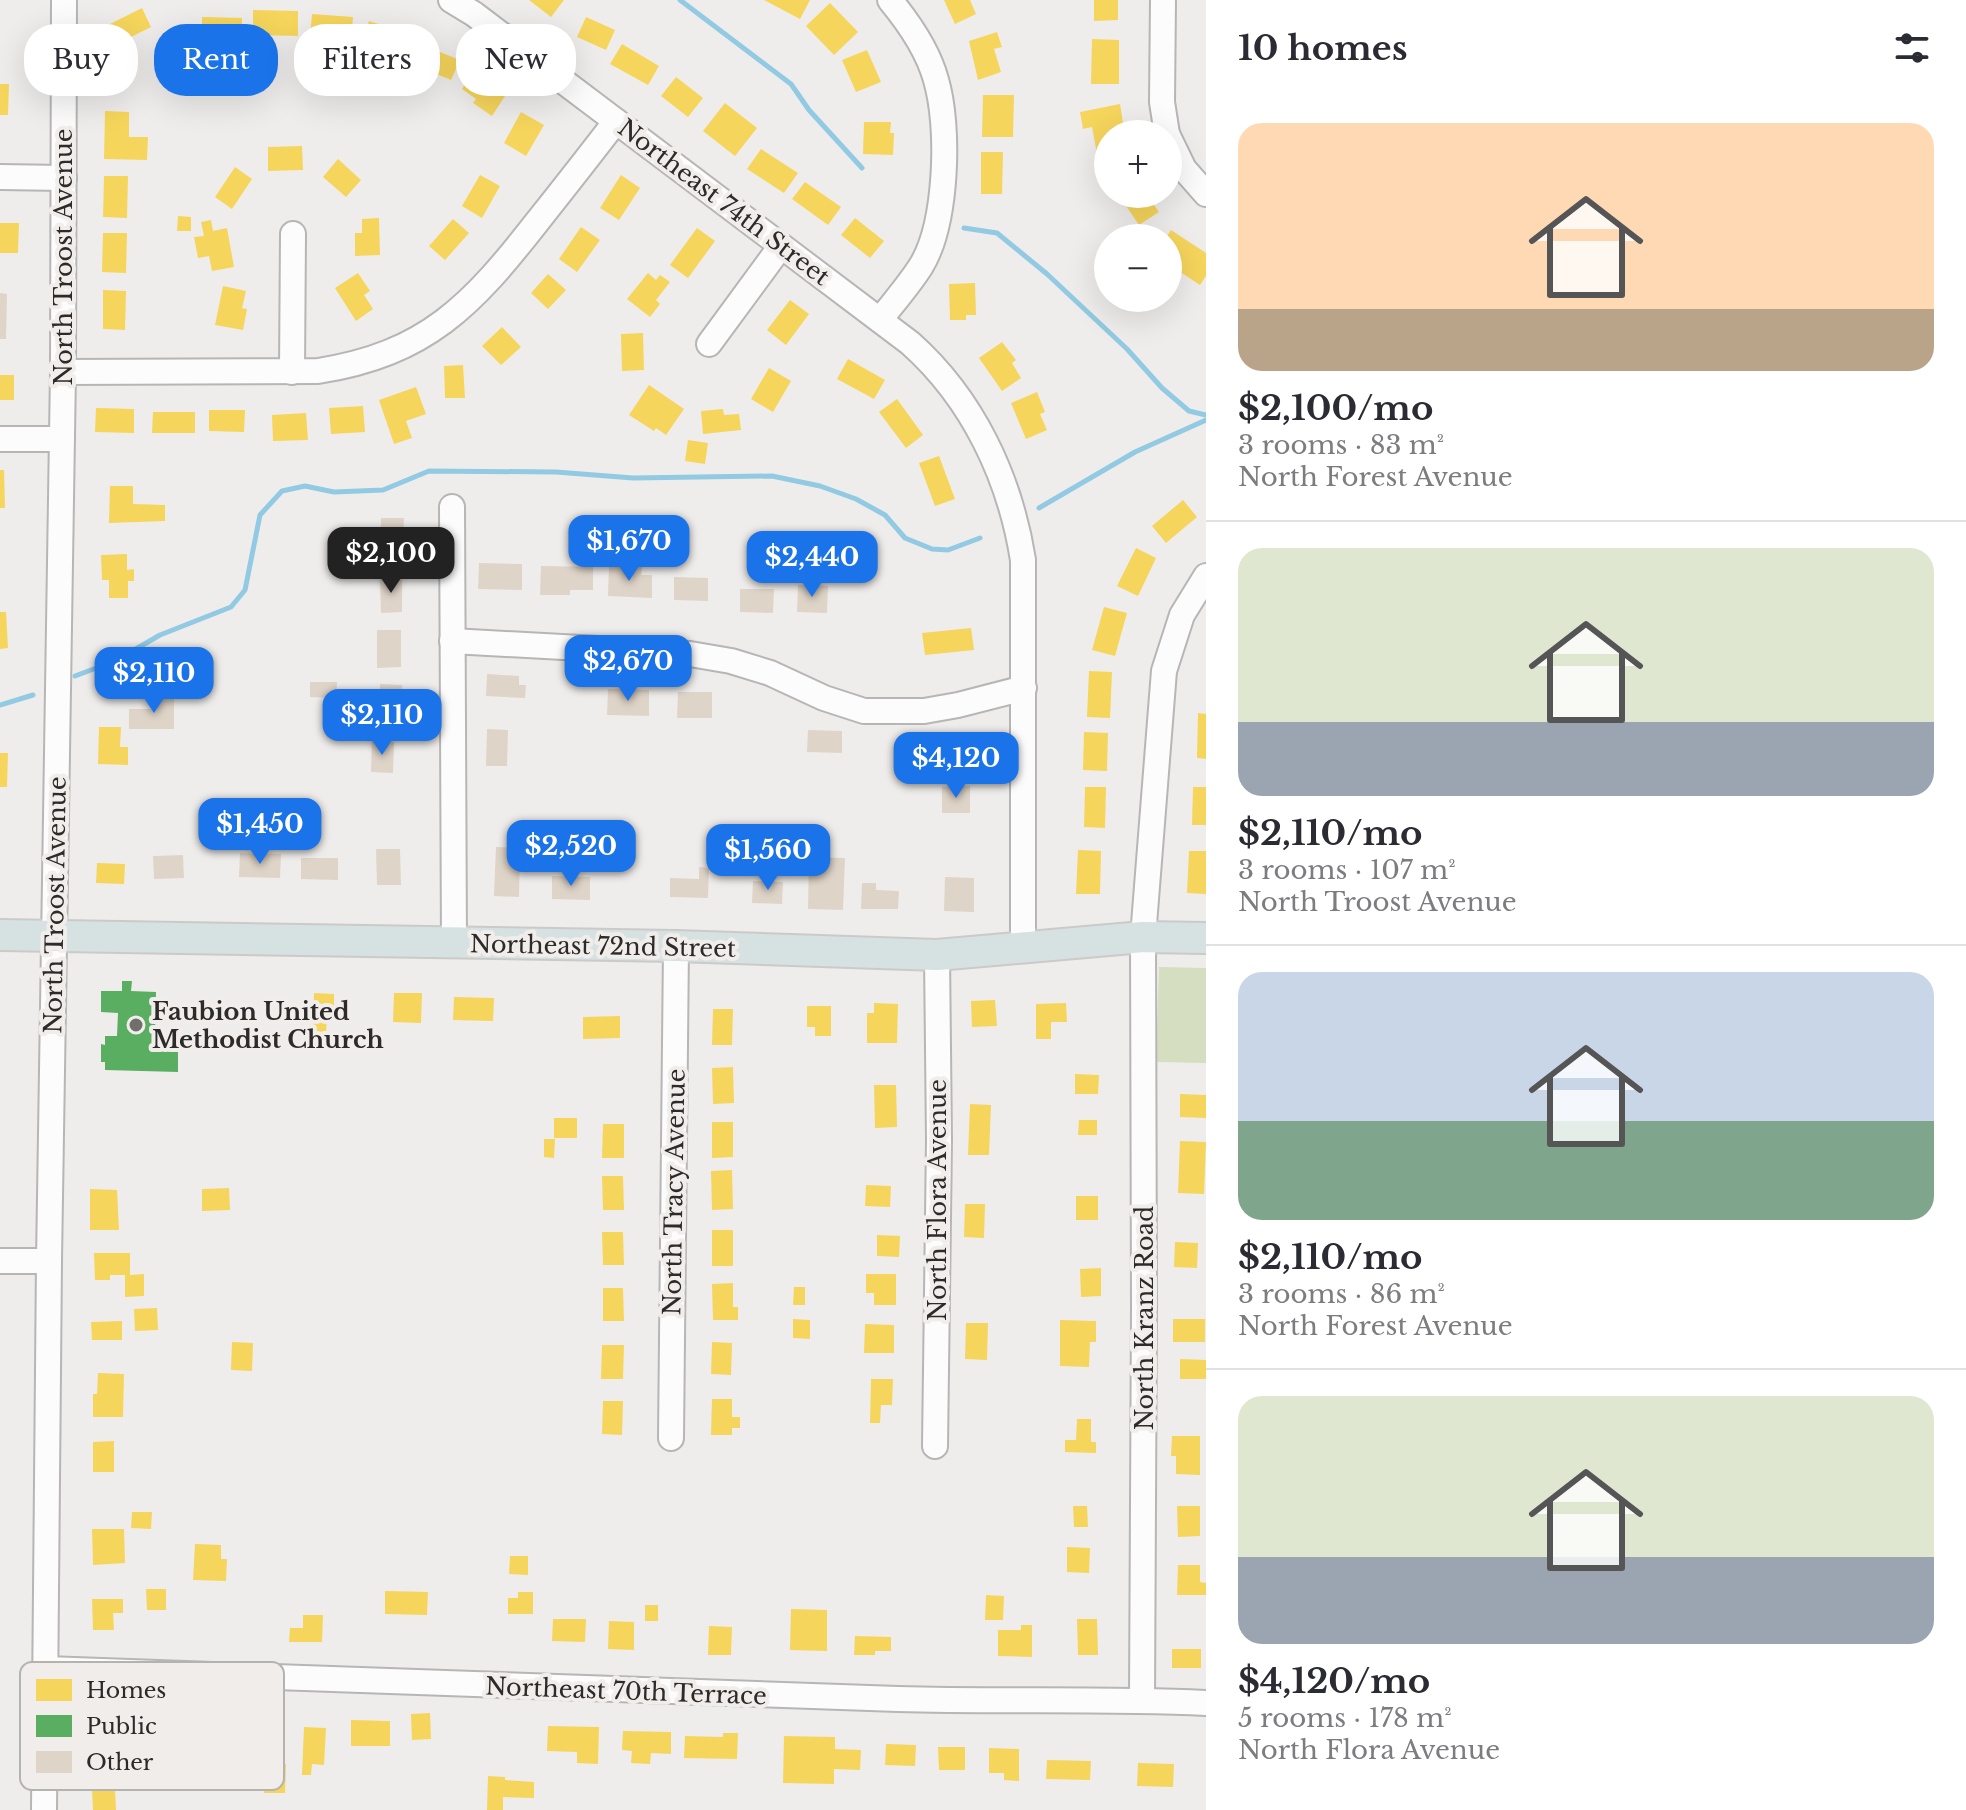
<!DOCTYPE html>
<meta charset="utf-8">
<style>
:root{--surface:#fff;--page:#f2f2f3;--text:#2b2b33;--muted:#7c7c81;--line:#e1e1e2;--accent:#1a73e8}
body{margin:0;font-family:"Libre Baskerville",serif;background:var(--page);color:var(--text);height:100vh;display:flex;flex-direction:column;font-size:30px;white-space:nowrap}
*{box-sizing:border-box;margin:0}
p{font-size:26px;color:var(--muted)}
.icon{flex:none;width:44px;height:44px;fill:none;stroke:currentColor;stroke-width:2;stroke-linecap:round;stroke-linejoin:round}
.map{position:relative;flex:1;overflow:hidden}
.sheet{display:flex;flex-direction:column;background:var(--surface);width:760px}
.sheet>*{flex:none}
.top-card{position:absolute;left:24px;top:24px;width:760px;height:72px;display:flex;gap:16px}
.buttons{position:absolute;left:1094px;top:120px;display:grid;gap:16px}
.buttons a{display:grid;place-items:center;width:88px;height:88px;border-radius:50%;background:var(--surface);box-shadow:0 8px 32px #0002;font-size:40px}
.price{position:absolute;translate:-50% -68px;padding:0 18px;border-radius:16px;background:var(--accent);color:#fff;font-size:26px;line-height:52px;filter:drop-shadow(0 2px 4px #0008)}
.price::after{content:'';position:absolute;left:50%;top:48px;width:24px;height:18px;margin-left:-12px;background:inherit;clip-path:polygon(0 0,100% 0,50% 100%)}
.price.current{background:#222;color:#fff}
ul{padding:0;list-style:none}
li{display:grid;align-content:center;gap:16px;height:424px;padding:0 32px}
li+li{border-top:2px solid var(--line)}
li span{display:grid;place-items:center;height:248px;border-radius:24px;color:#555}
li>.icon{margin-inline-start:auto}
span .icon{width:144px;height:144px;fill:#fffc;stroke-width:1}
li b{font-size:34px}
h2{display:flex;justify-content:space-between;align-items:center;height:96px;padding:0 32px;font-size:34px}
.tag{padding:0 28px;border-radius:32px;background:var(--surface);box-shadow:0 8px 32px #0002;font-size:28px;line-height:72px}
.tag.current{background:var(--accent);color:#fff}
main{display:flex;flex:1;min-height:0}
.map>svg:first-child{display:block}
</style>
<main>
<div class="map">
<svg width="1206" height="1810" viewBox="0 0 1206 1810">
<rect width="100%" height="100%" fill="#efedeb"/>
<path fill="#d5dec0" d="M1159 967 1206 968V1063L1156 1062Z"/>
<g fill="#f6d55c">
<path d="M529 0H564L551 17Z"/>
<path d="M764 0H810L800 19Z"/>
<path d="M944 0H970L976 14 955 24Z"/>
<path d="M1094 0H1118V20L1094 21Z"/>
<path d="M830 3 858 32 834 55 806 26Z"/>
<path d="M142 8 151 27 131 37 134 42 117 50 106 26Z"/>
<path d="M253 10 298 11V36L253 35Z"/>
<path d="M312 14 353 17 351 41 338 40 337 46 322 45V38L310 37Z"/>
<path d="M202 17 242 18V40L202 39Z"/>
<path d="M586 17 615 30 606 50 577 37Z"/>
<path d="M369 21 410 34 403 57 361 44Z"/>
<path d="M997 32 1002 47 994 49 1001 72 978 80 969 41Z"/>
<path d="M1092 39 1119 40V84H1091Z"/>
<path d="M622 44 659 66 648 85 610 64Z"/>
<path d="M422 45 460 60 451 80 414 65Z"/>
<path d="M867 50 881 82 856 92 842 60Z"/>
<path d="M474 71 507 93 492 116 473 103 476 99 462 89Z"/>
<path d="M676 77 703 98 688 117 661 96Z"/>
<path d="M0 84H9L8 115H0Z"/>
<path d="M983 95H1014L1013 137H982Z"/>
<path d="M725 103 757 128 735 156 703 131Z"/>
<path d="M1120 104 1124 129 1117 131 1118 134H1108V158L1098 159 1092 127 1083 129 1080 112Z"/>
<path d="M105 111 129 112V137H148L147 160 104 159Z"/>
<path d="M521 112 544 125 526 156 504 143Z"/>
<path d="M864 122H891L890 133H894L893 155 863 154Z"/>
<path d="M302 146 303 170 268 171V147Z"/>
<path d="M761 149 798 173 784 193 747 169Z"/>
<path d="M981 152H1003L1002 194H981Z"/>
<path d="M338 159 361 180 346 197 323 177Z"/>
<path d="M235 167 252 179 232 209 215 197Z"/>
<path d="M480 175 500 186 482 218 462 206Z"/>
<path d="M621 175 640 188 619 220 600 208Z"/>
<path d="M104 176H128L127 218 103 217Z"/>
<path d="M805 182 841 207 828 225 792 199Z"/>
<path d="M1118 194H1146L1159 212 1139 225Z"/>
<path d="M178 216 191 217V231H177Z"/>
<path d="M379 218 380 255 355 256V233H362V219Z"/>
<path d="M855 218 884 241 870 258 841 235Z"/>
<path d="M453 219 469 233 445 260 429 246Z"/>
<path d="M211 220 213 231 227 228 234 267 212 271 209 256 198 258 194 237 204 236 201 222Z"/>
<path d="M0 223H19L18 253H0Z"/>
<path d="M581 227 600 240 577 272 559 259Z"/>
<path d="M697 228 715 241 688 278 670 265Z"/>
<path d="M1171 230 1206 253V276L1200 285 1168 264 1171 259 1168 257V238H1166Z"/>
<path d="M103 233H127L126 273 102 272Z"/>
<path d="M358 273 370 291 364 295 373 309 356 321 335 288Z"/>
<path d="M648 273 656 280 660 275 670 282 656 300 660 304 650 317 627 299Z"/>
<path d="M548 274 566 290 548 309 531 293Z"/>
<path d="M975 283 976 315H966V320H950L949 284Z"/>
<path d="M223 286 246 291 242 308 247 309 243 330 215 325Z"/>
<path d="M103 290 126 291 125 330 103 329Z"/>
<path d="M790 300 809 314 786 345 767 330Z"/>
<path d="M502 327 521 347 501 365 482 346Z"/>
<path d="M643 333 644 370 622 371 621 334Z"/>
<path d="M1002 342 1016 360 1012 363 1021 378 1002 391 979 358Z"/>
<path d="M848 359 885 380 874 399 837 379Z"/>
<path d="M463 365 465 398H445L444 366Z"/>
<path d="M769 368 791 381 773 412 751 399Z"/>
<rect x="0" y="375" width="14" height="25"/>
<path d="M649 385 684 409 666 435 656 428 654 431 629 415Z"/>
<path d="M416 387 426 414 406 421 412 438 394 444 379 400Z"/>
<path d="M1037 392 1045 412 1040 414 1047 430 1026 439 1011 403Z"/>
<path d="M897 399 923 435 906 448 879 412Z"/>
<path d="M363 406 365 432 331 434 329 408Z"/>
<path d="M96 408 134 409V433L95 432Z"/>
<path d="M723 409 724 415 739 414 741 430 703 434 701 411Z"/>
<path d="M209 410H245L244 432 209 431Z"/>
<path d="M153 412H195V433H152Z"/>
<path d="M306 413 308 440 273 441 272 415Z"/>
<path d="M688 440 708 443 705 464 685 461Z"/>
<path d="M939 456 955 499 935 506 919 463Z"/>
<path d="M0 470H4L5 508H0Z"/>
<path d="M110 486H133V504L165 505V521L109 523Z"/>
<path d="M1183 500 1197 517 1166 543 1152 526Z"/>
<path d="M1136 548 1156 558 1138 596 1117 586Z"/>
<path d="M127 554V570L134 569V581H128V598H109V580H102L101 555Z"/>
<path d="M1104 607 1127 613 1115 656 1092 650Z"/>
<path d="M0 612H6L8 648 0 649Z"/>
<path d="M971 628 974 650 925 655 922 633Z"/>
<path d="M1089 671 1112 672 1110 718 1087 717Z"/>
<path d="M1198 713 1206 714V759L1197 758Z"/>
<path d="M99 727H121L120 747H128V765L98 764Z"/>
<path d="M1084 732 1108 733 1107 771 1083 770Z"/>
<path d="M0 753H8L7 787H0Z"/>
<path d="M1085 787H1106L1105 828 1084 827Z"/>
<path d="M1193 787H1206V825H1192Z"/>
<path d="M1078 850 1101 851 1100 894H1076Z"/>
<path d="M1189 851H1206V894L1187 893Z"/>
<path d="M97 863 125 864 124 884 96 883Z"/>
<path d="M314 993 334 994V1017H327L326 1032H313Z"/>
<path d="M394 993H422L421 1023 393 1022Z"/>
<path d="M454 997 494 998 493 1021 453 1020Z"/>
<path d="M995 1000 997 1026 972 1027 971 1001Z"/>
<path d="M874 1003 898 1004 897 1043H867V1013H874Z"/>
<path d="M1066 1003 1067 1022H1051V1039H1036V1004Z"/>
<path d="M807 1006H831V1036H815V1027H807Z"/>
<path d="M713 1009H733L732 1045H712Z"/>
<path d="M620 1016V1038L583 1039V1017Z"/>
<path d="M733 1067 734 1103 713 1104 712 1068Z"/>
<path d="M1075 1074 1099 1075 1098 1094H1075Z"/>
<path d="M874 1085H896L897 1127 875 1128Z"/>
<path d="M1180 1094 1206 1095V1118L1180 1117Z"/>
<path d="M970 1104 991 1105 989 1155H968Z"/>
<rect x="554" y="1118" width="23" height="20"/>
<path d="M1079 1120H1097V1135H1078Z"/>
<path d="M712 1122H733V1157L712 1158Z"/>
<path d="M603 1124H624V1158H602Z"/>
<path d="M544 1139H555L554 1158 544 1157Z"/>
<path d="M1180 1141 1206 1142 1204 1194 1178 1193Z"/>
<path d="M732 1170 733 1209 712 1210 711 1171Z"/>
<path d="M602 1176H623L624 1210H603Z"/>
<path d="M866 1185 891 1186 890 1207 865 1206Z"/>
<path d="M229 1188 230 1210 202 1211V1189Z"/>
<path d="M90 1189 117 1190 119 1230H90Z"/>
<rect x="1076" y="1196" width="22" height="24"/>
<path d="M965 1204H985L984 1238 964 1237Z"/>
<rect x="712" y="1230" width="21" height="36"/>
<path d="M602 1232H623L624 1265H603Z"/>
<path d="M877 1235 900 1236 899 1257 877 1256Z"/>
<path d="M1175 1242 1198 1243 1197 1268 1174 1267Z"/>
<path d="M94 1253H130V1275L144 1274V1296L125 1297V1275H110V1280H95Z"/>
<path d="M1101 1268V1296L1081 1297 1080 1269Z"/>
<path d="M866 1274H896V1305H874V1293H866Z"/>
<path d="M733 1283V1307H738V1320H713L712 1284Z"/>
<path d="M794 1287H805V1305H793Z"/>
<path d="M603 1288H623L624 1321H603Z"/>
<path d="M157 1308 158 1330 135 1331 134 1309Z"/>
<path d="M793 1319 810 1320V1339L793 1338Z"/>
<rect x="1173" y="1319" width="32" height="23"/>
<path d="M1060 1320 1096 1321V1342H1090L1089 1367 1060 1366Z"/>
<path d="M122 1321V1340H92L91 1322Z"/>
<path d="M966 1323H988L987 1360 965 1359Z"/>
<path d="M865 1324 894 1325V1353H864Z"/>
<path d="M232 1342 253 1343 252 1371 231 1370Z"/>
<path d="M712 1342 732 1343 731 1375 711 1374Z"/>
<path d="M602 1345H624L623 1379H601Z"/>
<path d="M1180 1359 1206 1360V1379H1180Z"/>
<path d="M98 1373 124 1374 123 1417H93V1394H97Z"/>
<path d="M871 1379H893L892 1405H881L880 1423H870Z"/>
<path d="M712 1399H732V1417H740V1428H732V1435H711Z"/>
<path d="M603 1401H623L622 1435 602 1434Z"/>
<path d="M1077 1419H1091V1442H1096V1453L1065 1452V1440H1076Z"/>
<path d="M1172 1436H1200V1475L1176 1474V1456H1171Z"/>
<path d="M114 1441V1472H93V1442Z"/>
<path d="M1073 1506H1087L1088 1527H1074Z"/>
<path d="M1177 1506H1200V1536L1178 1537Z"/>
<path d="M132 1512H152L151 1529 131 1528Z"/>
<path d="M92 1529H124L125 1563 93 1565Z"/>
<path d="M195 1544 221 1545V1559H227L226 1581 193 1580Z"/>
<path d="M1067 1547 1090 1548 1089 1573 1067 1572Z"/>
<path d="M510 1556H528V1575L509 1574Z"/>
<path d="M1178 1565H1200V1582L1206 1583V1595H1177Z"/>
<path d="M146 1589H166V1610H147Z"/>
<path d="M385 1591 428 1592 427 1615 385 1614Z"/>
<path d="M518 1592H533V1614H508V1598H518Z"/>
<path d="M986 1595 1004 1596 1003 1620H985Z"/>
<path d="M92 1599H123V1613H113L114 1630H93Z"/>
<rect x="645" y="1605" width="13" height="16"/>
<path d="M791 1609 827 1610V1651L790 1650Z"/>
<path d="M303 1615H323L322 1642H289L290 1628H303Z"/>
<path d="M553 1619H586L585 1642 552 1641Z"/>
<path d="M1077 1619H1097L1098 1655H1078Z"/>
<path d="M609 1621 634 1622V1650L608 1649Z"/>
<path d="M1021 1625H1032V1657L998 1656V1630H1021Z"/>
<path d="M709 1626 732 1627 731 1655H708Z"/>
<path d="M855 1636 891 1637V1651H875V1655H854Z"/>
<rect x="1172" y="1649" width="29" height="19"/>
<path d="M430 1713 431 1739 412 1740 411 1714Z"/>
<path d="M351 1720 390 1721V1746H351Z"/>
<path d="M548 1726 599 1727 598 1764 577 1763V1752L547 1751Z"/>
<path d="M304 1727 326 1728 324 1765 312 1764 311 1775H302Z"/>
<path d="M623 1731 671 1732V1754L651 1753 650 1764 631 1763 632 1751 622 1750Z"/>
<path d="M723 1733H738L737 1759 684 1758 685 1736 723 1737Z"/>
<path d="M784 1736 835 1737V1749L861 1750 860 1770 834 1769V1784L783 1783Z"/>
<path d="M886 1744 916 1745 915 1766 885 1765Z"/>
<path d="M938 1747H965V1770H939Z"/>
<path d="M989 1748 1019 1749V1781L1004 1780V1773H989Z"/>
<path d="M1047 1760 1091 1761 1090 1780 1046 1779Z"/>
<path d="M265 1763 286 1764 285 1793H264Z"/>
<path d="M1138 1763 1174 1764 1173 1787 1137 1786Z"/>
<path d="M488 1776 505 1777V1780L534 1782V1798L503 1797V1810H487Z"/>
<path d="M92 1788H115L116 1810H93Z"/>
</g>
<path fill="#5aae61" d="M122 981H132L131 991 156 992 155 1037H178V1072L105 1070V1062H101V1044L105 1045V1036H117L118 1013 101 1012V991H122Z"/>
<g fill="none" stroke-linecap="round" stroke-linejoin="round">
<g stroke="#91cae2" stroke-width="5">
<path d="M680 0 791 84 809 110 862 168"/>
<path d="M964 228 997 233 1047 274 1127 349 1162 388 1189 411 1206 415"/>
<path d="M1039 508 1135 452 1206 420"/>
<path d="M75 676 115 661 160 635 231 607 245 590 260 515 282 491 305 486 334 492 383 490 429 471 556 472 633 478 772 476 820 486 856 499 885 515 905 538 932 549 948 550 980 538"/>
<path d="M0 705 33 695"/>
</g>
</g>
<g fill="#dfd4c8">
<path d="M0 293 7 294 6 339H0Z"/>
<path d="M381 518H404L402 555 380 554Z"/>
<path d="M479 563 522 564V590L478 589Z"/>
<path d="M541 566 593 567V590H570V595H540Z"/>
<path d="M609 566 642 567 641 575H652V598L608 596Z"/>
<path d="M674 577 708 578V601L674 600Z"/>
<path d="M380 578H402V612L381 613Z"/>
<path d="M798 585 828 586 827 613 797 612Z"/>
<path d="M740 589H774L773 613 740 612Z"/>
<path d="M377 630H401V667L377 668Z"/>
<path d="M487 674 519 676V685H526L525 698 486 696Z"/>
<path d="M310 682H337L336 698 310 697Z"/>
<path d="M380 684 402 685 401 725 379 724Z"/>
<path d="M608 689 649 690V716L607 715Z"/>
<path d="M678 692H712V718H677Z"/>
<path d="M152 695 174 696V729H129V709H152Z"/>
<path d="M487 729 508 730 507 766H486Z"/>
<path d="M808 730 842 731V753L807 752Z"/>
<path d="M372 741 394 742 393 773 371 772Z"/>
<path d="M970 786V813H942V787Z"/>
<path d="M496 847 520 848 519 897 494 896Z"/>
<path d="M376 849H400L401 885H377Z"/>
<path d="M240 853 281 854 280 878 239 877Z"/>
<path d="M183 855 184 878 154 879 153 856Z"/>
<path d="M809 857 845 858 843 910 808 909Z"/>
<path d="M301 858H338V880L301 879Z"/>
<path d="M699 867 709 868 708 898 670 897V878L699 879Z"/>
<path d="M552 876 590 877V900L552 899Z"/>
<path d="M945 877 974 878V912L944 911Z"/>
<path d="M753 881 783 882 782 904 752 903Z"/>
<path d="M862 883H876V890L899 891 898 909H861Z"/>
</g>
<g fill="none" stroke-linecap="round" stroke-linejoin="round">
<defs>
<g id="minor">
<path d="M451 0 474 14 910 343C973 399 1010 478 1023 560V948"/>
<path d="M1163 0 1162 102 1167 134"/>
<path d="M1168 136 1184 169 1206 194"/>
<path d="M0 177 64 178"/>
<path d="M880 320C893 303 909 285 921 266 947 224 950 127 936 80 928 50 909 23 890 0"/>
<path d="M709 344 781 246"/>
<path d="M63 372 318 371C427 354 472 305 537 222 564 188 590 155 616 121"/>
<path d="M292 372 293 234"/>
<path d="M0 439H62"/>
<path d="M452 507 454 944"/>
<path d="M452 641 690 654 731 661 770 673 824 698 864 711H924L958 705 1024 688"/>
<path d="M0 1261H49"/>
<path d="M671 1438 676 946"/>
<path d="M935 1446 939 1141 937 955"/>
<path d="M46 1669C330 1681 614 1691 898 1699 1001 1702 1103 1698 1206 1703"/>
<path d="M1142 1700 1144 1307 1143 937 1164 671 1182 615 1206 576"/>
<path d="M44 1810 49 1261 63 372 64 0"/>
</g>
<path id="major" d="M0 935 676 946 937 955 1143 937 1206 938"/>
</defs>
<use href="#minor" stroke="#b7b5b5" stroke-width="28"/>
<use href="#major" stroke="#cbcac9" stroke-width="34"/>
<use href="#minor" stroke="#fdfcfc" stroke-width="24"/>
<use href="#major" stroke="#d6e1e2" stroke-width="30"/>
</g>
<circle fill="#706f6e" stroke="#f0edea" stroke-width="3" cx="136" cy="1025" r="8"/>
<g text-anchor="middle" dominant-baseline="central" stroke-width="8" stroke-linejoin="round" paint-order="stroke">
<g font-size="24" fill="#2c2b2a" stroke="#f0edea">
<text transform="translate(724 202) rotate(37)">Northeast 74th Street</text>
<text transform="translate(63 257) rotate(-90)">North Troost Avenue</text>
<text transform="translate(55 905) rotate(-89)">North Troost Avenue</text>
<text transform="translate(603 946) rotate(1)">Northeast 72nd Street</text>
<text transform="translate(674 1192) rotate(-89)">North Tracy Avenue</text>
<text transform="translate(937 1200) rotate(-90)">North Flora Avenue</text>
<text transform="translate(1144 1318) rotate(-90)">North Kranz Road</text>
<text transform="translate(626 1691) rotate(2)">Northeast 70th Terrace</text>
</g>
<g font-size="24" font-weight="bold" fill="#2c2b2a" stroke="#f0edea" text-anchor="start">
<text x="152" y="1011">Faubion United<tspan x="152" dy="28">Methodist Church</tspan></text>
</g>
</g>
<rect x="20" y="1662" width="264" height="128" rx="12" fill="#f0edea" stroke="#b5b3b0" stroke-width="2"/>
<rect x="36" y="1679" width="36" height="22" fill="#f6d55c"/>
<rect x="36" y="1715" width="36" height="22" fill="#5aae61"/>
<rect x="36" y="1751" width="36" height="22" fill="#dfd4c8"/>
<g font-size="22" fill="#2c2b2a">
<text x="86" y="1698">Homes</text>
<text x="86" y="1734">Public</text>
<text x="86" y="1770">Other</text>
</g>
</svg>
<div class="buttons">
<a>+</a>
<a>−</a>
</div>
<b class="price" style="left:629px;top:583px">$1,670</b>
<b class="price current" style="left:391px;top:595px">$2,100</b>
<b class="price" style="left:812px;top:599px">$2,440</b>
<b class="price" style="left:628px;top:703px">$2,670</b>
<b class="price" style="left:154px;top:715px">$2,110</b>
<b class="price" style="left:382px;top:757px">$2,110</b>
<b class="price" style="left:956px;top:800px">$4,120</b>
<b class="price" style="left:260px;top:866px">$1,450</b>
<b class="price" style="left:571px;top:888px">$2,520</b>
<b class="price" style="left:768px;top:892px">$1,560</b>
<div class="top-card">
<a class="tag">Buy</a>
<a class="tag current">Rent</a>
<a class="tag">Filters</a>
<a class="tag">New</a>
</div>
</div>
<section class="sheet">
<h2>10 homes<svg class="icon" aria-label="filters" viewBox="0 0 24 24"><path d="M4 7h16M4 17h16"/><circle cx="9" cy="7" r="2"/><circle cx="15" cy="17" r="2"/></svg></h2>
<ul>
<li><span style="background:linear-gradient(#ffd9b3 75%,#b9a48a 0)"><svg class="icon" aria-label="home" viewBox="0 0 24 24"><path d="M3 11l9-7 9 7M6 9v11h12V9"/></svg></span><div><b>$2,100/mo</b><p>3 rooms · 83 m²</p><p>North Forest Avenue</p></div></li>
<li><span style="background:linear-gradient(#dfe7d0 70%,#9aa5b1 0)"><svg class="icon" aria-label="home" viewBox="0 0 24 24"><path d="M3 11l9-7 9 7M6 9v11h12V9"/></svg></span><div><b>$2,110/mo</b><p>3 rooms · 107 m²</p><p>North Troost Avenue</p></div></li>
<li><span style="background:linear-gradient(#c9d6e8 60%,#7fa58c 0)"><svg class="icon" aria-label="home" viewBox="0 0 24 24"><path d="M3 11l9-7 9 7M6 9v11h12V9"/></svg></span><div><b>$2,110/mo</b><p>3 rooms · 86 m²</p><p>North Forest Avenue</p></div></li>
<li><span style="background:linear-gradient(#dfe7d0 65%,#9aa5b1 0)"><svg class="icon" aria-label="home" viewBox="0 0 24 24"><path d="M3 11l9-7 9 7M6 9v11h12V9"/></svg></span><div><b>$4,120/mo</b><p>5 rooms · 178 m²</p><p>North Flora Avenue</p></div></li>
</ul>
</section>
</main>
